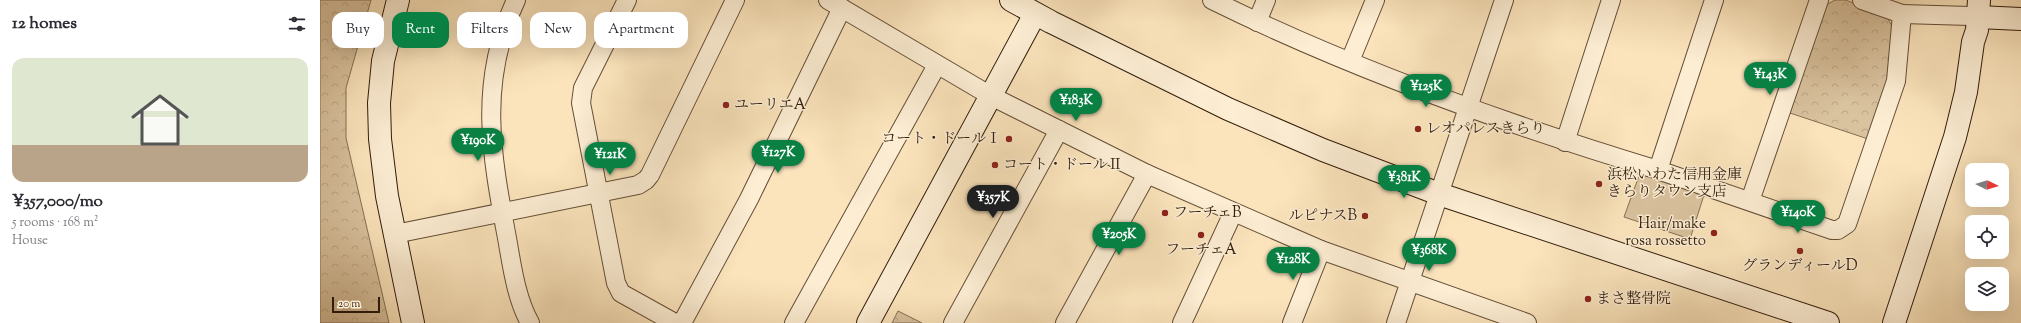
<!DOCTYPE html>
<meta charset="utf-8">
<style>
:root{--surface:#fff;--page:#f2f2f3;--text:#2b2b33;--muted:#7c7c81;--accent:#0b8043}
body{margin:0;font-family:"Sorts Mill Goudy","Noto Serif JP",serif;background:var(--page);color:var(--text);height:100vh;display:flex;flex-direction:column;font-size:15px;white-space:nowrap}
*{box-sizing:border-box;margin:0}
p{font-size:13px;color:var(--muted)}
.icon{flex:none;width:22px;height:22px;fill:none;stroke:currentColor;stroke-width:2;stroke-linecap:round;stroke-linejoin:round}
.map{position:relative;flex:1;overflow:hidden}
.side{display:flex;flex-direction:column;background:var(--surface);width:320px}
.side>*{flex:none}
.hud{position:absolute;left:12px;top:12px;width:380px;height:36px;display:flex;gap:8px}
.needle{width:26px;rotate:95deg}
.fabs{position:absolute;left:1645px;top:163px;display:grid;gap:8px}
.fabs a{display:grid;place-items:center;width:44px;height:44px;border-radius:8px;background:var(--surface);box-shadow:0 4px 16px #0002;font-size:20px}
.scale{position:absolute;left:12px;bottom:10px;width:48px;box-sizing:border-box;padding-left:4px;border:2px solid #321d0b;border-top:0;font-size:11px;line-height:14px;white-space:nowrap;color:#321d0b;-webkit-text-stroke:3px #fcedd3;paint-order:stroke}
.price{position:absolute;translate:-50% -34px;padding:0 9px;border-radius:14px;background:var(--accent);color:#fff;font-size:13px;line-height:26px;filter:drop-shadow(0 1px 2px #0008)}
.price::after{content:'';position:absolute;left:50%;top:24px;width:12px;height:9px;margin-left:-6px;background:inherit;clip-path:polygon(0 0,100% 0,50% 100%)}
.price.selected{background:#222;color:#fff}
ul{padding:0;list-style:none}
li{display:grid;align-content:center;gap:8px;height:212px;padding:0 12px}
li span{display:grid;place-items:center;height:124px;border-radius:12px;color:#555}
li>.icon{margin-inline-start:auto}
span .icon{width:72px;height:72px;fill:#fffc;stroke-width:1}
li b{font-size:17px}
h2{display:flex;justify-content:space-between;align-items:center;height:48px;padding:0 12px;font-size:17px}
.chip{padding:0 14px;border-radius:12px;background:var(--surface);box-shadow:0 4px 16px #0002;font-size:14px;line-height:36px}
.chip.selected{background:var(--accent);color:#fff}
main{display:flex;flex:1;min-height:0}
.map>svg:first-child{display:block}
</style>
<main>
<section class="side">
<h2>12 homes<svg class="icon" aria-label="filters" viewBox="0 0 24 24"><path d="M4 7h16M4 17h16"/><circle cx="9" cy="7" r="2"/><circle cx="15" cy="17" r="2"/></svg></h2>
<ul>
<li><span style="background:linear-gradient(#dfe7d0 70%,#b9a48a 0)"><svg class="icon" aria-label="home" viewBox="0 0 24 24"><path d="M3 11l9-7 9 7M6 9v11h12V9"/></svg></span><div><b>¥357,000/mo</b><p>5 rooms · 168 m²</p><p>House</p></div></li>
</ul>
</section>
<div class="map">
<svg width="1701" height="323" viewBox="0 0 1701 323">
<defs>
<pattern id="forest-crowns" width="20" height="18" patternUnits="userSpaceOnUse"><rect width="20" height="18" fill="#d9c29e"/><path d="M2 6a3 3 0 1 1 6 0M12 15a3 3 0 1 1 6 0" fill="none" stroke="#bba687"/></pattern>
</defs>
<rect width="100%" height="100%" fill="#fbe4bc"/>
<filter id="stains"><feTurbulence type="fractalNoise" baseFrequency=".005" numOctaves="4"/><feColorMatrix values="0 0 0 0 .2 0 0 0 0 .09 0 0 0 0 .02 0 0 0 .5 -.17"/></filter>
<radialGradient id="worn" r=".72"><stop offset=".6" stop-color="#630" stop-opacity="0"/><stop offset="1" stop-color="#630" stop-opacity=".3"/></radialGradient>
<path fill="#d9c29e" stroke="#867054" d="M1320 173 1384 195 1370 239 1304 217Z"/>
<g fill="url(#forest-crowns)" stroke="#867054">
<path d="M0 0H51L26 88V138L69 323H0Z"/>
<path d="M1515 0H1525L1565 14 1572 26 1568 78 1548 139 1470 113 1506 5Z"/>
<path d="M578 311 602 323H572Z"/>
</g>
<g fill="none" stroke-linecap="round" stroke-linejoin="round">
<defs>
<g id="street">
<path d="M196 0C158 82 171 153 187 238 192 266 196 298 210 323"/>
<path d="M307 0 263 88 261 103 296 283 301 293 355 323"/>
<path d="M508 0 671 96 827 174 1001 250 1207 323"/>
<path d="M892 0C1034 70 1186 124 1338 170"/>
<path d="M1394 0 1338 170 1512 230H1518L1527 224 1576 81 1582 14 1542 0"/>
<path d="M1582 14 1650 16"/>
<path d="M937 22 946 0"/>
<path d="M1030 61 1055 0"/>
<path d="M1245 142 1291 0"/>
<path d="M1430 201 1499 0"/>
<path d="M75 234 318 185 326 180 330 175 415 0"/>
<path d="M362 323 429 199 522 8"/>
<path d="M474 323 617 65"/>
<path d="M633 323 739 130"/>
<path d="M745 323 827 174"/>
<path d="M862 323 913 213"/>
<path d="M972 323 1001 250"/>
<path d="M1076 323 1184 0"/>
</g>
<g id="secondary">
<path d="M78 0 63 61 59 103 60 139 67 196 93 323"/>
<path d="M691 0 731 22 908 109 1003 150 1119 194 1508 323"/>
<path d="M1658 17 1701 19"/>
<path d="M548 323 715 14"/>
<path d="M1574 323 1635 137 1646 92 1653 42 1657 30 1659 0"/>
</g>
</defs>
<use href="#street" stroke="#644f37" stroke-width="20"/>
<use href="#secondary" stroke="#321d0b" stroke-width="24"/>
<use href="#street" stroke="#fcedd3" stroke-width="18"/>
<use href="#secondary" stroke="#fcedd3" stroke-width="22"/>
</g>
<g fill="#8f2418" stroke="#fcedd3" stroke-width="1.5">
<circle cx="406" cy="105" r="4"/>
<circle cx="1098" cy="129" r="4"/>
<circle cx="689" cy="139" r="4"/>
<circle cx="675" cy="165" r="4"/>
<circle cx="1279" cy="184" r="4"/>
<circle cx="845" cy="213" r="4"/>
<circle cx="1045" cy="216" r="4"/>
<circle cx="1394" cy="233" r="4"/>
<circle cx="881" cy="235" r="4"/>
<circle cx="1480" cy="251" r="4"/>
<circle cx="1268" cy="299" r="4"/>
</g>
<g text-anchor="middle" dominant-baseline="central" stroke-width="3" stroke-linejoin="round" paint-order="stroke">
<g font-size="15" fill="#321d0b" stroke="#fcedd3" text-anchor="start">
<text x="414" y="105">ユーリエA</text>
<text x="1106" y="129">レオパレスきらり</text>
<text x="681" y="139" text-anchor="end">コート・ドールⅠ</text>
<text x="683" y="165">コート・ドールⅡ</text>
<text x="1287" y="175">浜松いわた信用金庫<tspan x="1287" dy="17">きらりタウン支店</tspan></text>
<text x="853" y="213">フーチェB</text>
<text x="1037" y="216" text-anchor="end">ルピナスB</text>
<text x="1386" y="224" text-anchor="end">Hair/make<tspan x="1386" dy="17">rosa rossetto</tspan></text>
<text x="881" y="250" text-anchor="middle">フーチェA</text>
<text x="1480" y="266" text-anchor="middle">グランディールD</text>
<text x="1276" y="299">まさ整骨院</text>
</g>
</g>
<rect width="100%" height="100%" filter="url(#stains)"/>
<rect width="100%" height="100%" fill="url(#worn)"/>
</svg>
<div class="fabs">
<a><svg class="needle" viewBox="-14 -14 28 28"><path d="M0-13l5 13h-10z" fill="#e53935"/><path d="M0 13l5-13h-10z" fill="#7c7c81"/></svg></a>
<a><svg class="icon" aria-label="locate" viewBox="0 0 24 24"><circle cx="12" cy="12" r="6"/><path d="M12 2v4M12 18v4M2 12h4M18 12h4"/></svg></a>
<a><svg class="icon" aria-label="layers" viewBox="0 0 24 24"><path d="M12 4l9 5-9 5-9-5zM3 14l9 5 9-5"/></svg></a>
</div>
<div class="scale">20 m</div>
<b class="price" style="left:1450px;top:96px">¥143K</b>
<b class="price" style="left:1106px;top:108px">¥125K</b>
<b class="price" style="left:756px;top:122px">¥183K</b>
<b class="price" style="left:158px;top:162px">¥190K</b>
<b class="price" style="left:458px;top:174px">¥127K</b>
<b class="price" style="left:290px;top:176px">¥121K</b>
<b class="price" style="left:1084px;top:199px">¥381K</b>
<b class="price selected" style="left:673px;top:219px">¥357K</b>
<b class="price" style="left:1478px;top:234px">¥140K</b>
<b class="price" style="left:799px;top:256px">¥205K</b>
<b class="price" style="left:1109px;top:272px">¥368K</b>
<b class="price" style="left:973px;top:281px">¥128K</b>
<div class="hud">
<a class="chip">Buy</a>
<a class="chip selected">Rent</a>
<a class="chip">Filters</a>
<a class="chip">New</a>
<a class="chip">Apartment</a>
</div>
</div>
</main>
